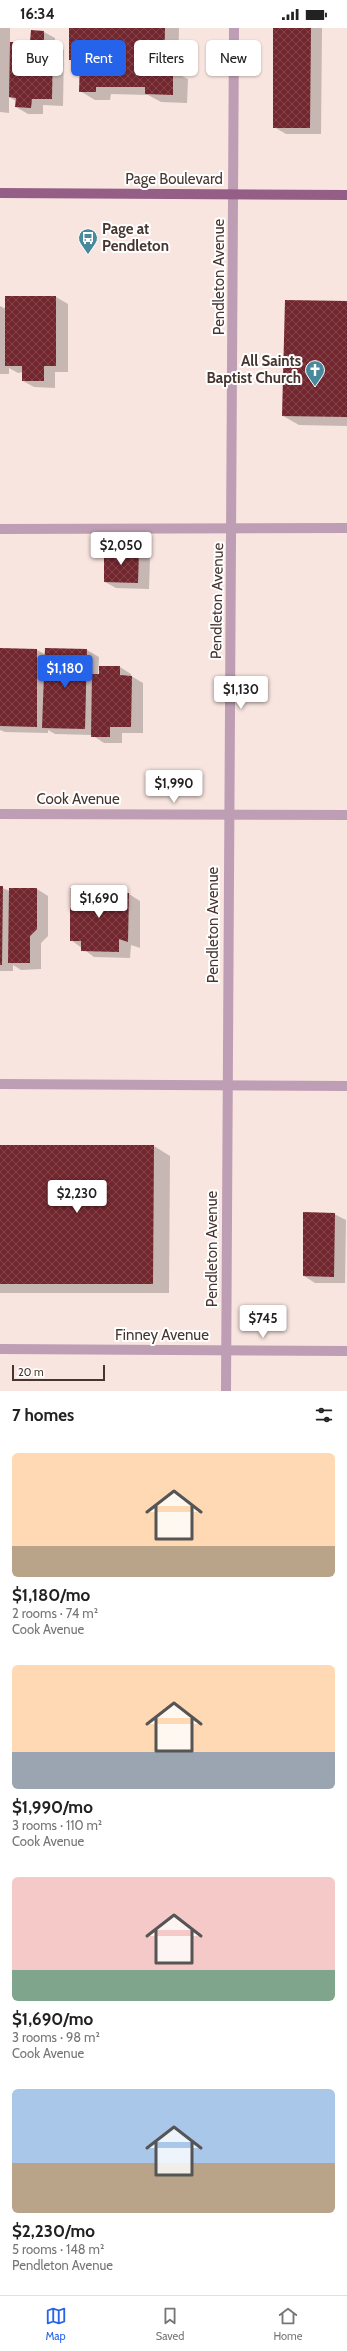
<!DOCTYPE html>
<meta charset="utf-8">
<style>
:root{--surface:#fff;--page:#f6f6f6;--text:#222;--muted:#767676;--line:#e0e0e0;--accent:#2563eb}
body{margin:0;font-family:Cabin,sans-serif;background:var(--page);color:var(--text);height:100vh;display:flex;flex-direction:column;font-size:15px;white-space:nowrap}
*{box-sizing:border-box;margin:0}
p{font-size:13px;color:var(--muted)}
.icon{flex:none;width:22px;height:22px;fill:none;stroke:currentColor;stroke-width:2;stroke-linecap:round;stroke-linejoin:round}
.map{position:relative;height:1363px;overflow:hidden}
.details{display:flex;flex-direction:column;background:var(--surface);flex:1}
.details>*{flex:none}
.hud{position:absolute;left:12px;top:12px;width:323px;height:36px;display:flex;gap:8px}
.scale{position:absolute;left:12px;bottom:10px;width:93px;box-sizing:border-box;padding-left:4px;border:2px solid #47352f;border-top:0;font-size:11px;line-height:14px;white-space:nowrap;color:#47352f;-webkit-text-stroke:3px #fff;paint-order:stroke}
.price{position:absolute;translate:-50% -34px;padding:0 9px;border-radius:4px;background:#fff;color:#222;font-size:13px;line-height:26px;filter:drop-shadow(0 1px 2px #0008)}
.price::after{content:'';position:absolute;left:50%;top:24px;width:12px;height:9px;margin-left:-6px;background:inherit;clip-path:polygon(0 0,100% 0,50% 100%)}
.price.current{background:var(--accent);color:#fff}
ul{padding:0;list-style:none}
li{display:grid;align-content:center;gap:8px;height:212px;padding:0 12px}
li span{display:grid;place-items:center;height:124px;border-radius:6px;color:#555}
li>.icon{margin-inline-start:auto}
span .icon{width:72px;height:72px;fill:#fffc;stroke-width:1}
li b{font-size:17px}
h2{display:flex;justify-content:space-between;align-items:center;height:48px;padding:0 12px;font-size:17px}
.pill{padding:0 14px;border-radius:6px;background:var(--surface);box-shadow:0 1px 3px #0004;font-size:14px;line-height:36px}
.pill.current{background:var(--accent);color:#fff}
.status{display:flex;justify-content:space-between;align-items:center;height:28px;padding:0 20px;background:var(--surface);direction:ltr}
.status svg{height:11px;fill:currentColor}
.menu{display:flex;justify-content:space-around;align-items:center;height:56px;border-top:1px solid var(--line);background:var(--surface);font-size:11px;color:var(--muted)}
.menu a{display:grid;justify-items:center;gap:2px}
.menu .current{color:var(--accent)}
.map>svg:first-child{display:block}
</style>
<div class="status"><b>16:34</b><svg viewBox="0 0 49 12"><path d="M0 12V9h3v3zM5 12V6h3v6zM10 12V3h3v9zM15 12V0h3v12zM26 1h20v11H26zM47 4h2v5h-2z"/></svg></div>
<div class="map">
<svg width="347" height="1363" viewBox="0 0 347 1363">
<defs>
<pattern id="building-cross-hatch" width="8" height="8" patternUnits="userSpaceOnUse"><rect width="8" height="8" fill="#72262e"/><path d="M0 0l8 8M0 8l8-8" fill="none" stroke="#83454b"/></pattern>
</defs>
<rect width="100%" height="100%" fill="#f8e5df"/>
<g fill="#0003">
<path d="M0 0H10V15H31L44 4 55 10V17L64 22 63 78 43 77V86H28L16 79V73L9 69V85L0 84Z"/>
<path d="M70 0H179L178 46 188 51 187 75 161 74 148 67 111 66 110 72H95L80 63V38L70 32Z"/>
<path d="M274 0H322L321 106H286L274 99Z"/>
<path d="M6 269H56L68 276V344H55V360L34 359 23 353V344L18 345 9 340V346H0V278L6 281Z"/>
<path d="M347 274V398L299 397 283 388Z"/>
<path d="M138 523 150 530 149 561 116 560 105 554Z"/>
<path d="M0 621 37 622 46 627V621L87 622 99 629 98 647 120 639 131 646V648L143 655V705H122V715H104L92 707 55 706 48 702V705L5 704 0 702Z"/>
<path d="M0 859 10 863 37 861 48 868V908L41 915V941L21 942 13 937V943H0Z"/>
<path d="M101 861 110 866H129L140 873V920L131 917 130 930 94 929 71 912Z"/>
<path d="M0 1118H154L170 1128 169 1265H0Z"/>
<path d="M334 1186 346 1192 345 1255H315L304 1248Z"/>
</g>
<g fill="url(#building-cross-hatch)">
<path d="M69 0H165L164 42H173V67L145 66V59H96V64H79L80 32H69Z"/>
<path d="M273 0H311L310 100H273Z"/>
<path d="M31 2 44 3V15H53L52 71H32L31 80 15 79 16 70 9 69 10 14H30Z"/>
<path d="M5 268H56V338H44V353H22V338H5Z"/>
<path d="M285 272 347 273V389L282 388Z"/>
<path d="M104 522H139L138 555 104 554Z"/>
<path d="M0 620 37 621V699L0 698Z"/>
<path d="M45 620 87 621 85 701 42 700Z"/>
<path d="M99 638H120V647L132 648 131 699H110V709H91L92 646H99Z"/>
<path d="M0 858H3L2 937H0Z"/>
<path d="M9 860H37V901L30 908V935H8Z"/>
<path d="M70 860H102L101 865H129L128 914 119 911V924L81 923V913H70Z"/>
<path d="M0 1117H154L153 1256H0Z"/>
<path d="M303 1184 335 1185 334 1249 303 1248Z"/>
</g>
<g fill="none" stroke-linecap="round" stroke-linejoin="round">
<g stroke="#be9eb4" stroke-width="10">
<path d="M0 501 347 500"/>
<path d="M0 786 347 787"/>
<path d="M0 1056 347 1058"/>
<path d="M0 1321 347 1323"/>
<path d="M226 1363 234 0"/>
</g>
<path stroke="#955e86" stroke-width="10" d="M0 165 347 167"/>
</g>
<defs>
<symbol id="bus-pin" viewBox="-11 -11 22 30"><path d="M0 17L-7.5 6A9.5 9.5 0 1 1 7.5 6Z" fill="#48899b" stroke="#fff"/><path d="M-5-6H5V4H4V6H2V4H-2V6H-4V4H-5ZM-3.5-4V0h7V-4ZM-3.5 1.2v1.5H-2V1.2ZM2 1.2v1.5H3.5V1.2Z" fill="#fff"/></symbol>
<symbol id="church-pin" viewBox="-11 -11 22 30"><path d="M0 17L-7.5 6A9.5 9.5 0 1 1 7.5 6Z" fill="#48899b" stroke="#fff"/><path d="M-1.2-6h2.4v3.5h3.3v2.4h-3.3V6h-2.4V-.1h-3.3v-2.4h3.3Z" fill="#fff"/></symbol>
</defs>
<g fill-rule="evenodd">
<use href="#bus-pin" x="77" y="199" width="22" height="30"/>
<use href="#church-pin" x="304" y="331" width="22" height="30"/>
</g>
<g text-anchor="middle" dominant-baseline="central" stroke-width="4" stroke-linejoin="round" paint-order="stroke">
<g font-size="15" fill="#47352f" stroke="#fff">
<text x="174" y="151">Page Boulevard</text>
<text transform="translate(219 249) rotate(-90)">Pendleton Avenue</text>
<text transform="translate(217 573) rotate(-89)">Pendleton Avenue</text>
<text x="78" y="771">Cook Avenue</text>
<text transform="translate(213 897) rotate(-90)">Pendleton Avenue</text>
<text transform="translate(212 1221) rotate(-90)">Pendleton Avenue</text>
<text x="162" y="1307">Finney Avenue</text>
</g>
<g font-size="15" font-weight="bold" fill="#47352f" stroke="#fff" text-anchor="start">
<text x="102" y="201">Page at<tspan x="102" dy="17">Pendleton</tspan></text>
<text x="301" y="333" text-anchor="end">All Saints<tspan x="301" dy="17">Baptist Church</tspan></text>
</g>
</g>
</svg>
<div class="scale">20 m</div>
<b class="price" style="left:121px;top:538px">$2,050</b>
<b class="price current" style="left:65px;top:661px">$1,180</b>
<b class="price" style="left:241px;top:682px">$1,130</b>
<b class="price" style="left:174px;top:776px">$1,990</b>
<b class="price" style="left:99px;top:891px">$1,690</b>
<b class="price" style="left:77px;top:1186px">$2,230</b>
<b class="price" style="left:263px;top:1311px">$745</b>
<div class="hud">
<a class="pill">Buy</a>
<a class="pill current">Rent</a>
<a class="pill">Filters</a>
<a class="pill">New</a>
</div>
</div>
<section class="details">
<h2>7 homes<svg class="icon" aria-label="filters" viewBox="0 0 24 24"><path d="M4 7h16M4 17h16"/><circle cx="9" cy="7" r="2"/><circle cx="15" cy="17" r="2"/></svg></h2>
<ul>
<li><span style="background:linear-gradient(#ffd9b3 75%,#b9a48a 0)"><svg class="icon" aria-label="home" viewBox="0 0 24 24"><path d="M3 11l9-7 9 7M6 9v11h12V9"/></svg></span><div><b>$1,180/mo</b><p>2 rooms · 74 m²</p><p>Cook Avenue</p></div></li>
<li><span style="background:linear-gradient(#ffd9b3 70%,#9aa5b1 0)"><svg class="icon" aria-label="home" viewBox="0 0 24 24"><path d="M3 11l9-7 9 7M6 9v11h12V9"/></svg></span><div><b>$1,990/mo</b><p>3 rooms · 110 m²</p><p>Cook Avenue</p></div></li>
<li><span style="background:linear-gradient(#f6c9c9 75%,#7fa58c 0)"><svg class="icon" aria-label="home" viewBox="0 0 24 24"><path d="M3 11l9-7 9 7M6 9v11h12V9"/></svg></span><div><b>$1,690/mo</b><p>3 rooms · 98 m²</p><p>Cook Avenue</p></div></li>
<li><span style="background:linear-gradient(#a9c7e8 60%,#b9a48a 0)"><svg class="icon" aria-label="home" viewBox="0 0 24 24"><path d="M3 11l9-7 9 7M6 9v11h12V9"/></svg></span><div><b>$2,230/mo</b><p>5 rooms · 148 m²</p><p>Pendleton Avenue</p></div></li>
</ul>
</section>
<nav class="menu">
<a class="current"><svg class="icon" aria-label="map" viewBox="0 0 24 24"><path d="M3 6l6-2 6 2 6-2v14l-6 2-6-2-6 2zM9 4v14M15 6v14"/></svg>Map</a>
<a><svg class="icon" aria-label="saved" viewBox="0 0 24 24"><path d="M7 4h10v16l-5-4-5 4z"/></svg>Saved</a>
<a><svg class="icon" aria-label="home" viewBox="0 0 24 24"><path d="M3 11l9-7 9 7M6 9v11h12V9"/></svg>Home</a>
</nav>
